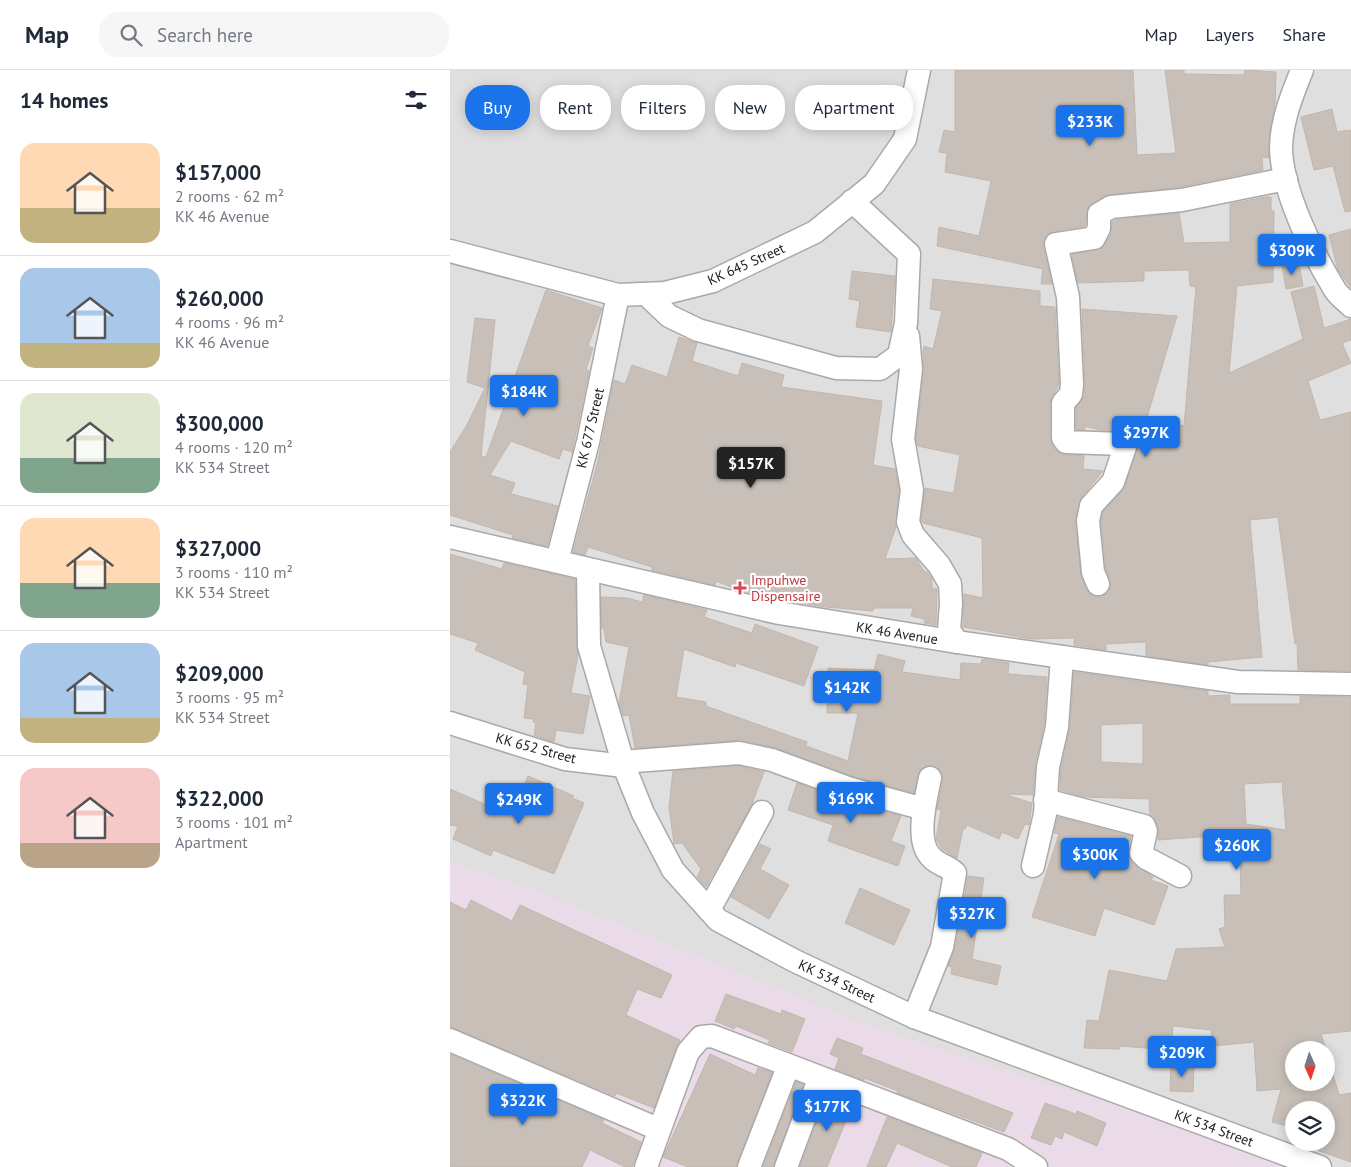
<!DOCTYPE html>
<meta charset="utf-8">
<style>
:root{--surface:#fff;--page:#f6f6f7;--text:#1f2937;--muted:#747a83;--line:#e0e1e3;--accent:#1a73e8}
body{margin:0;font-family:"PT Sans",sans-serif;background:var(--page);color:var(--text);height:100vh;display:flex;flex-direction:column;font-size:19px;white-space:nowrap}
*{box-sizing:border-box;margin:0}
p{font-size:16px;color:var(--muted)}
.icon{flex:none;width:28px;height:28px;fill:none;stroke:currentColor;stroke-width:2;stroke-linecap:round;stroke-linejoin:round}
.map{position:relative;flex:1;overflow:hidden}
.panel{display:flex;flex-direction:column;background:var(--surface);width:450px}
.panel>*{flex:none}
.banner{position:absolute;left:15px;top:15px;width:475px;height:45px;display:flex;gap:10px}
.needle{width:32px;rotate:177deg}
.fabs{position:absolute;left:835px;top:971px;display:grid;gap:10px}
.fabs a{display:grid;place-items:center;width:50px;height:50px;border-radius:50%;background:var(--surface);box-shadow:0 2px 12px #0003;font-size:25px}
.price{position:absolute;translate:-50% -42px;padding:0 11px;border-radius:5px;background:var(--accent);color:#fff;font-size:16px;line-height:32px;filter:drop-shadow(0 1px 2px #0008)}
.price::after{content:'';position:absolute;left:50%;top:30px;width:15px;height:11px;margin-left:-8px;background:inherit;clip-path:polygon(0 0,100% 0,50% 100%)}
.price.active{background:#222;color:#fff}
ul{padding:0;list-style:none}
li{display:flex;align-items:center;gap:15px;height:125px;padding:0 20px}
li+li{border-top:1px solid var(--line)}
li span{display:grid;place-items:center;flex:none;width:140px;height:100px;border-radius:15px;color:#555}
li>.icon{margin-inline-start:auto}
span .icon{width:60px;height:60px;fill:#fffc;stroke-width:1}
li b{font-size:21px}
h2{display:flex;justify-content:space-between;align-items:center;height:60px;padding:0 20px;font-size:21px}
.tag{padding:0 18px;border-radius:20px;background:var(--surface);box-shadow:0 2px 12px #0003;font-size:18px;line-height:45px}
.tag.active{background:var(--accent);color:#fff}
header{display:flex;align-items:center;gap:30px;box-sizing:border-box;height:70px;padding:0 25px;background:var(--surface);border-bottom:1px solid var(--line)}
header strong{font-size:24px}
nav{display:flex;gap:28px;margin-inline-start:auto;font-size:18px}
.search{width:350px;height:45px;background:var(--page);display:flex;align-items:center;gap:12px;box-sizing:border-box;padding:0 18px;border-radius:20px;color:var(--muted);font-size:19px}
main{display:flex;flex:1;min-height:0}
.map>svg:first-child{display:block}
</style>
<header>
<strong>Map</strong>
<div class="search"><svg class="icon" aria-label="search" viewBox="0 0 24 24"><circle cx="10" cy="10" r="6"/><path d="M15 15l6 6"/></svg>Search here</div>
<nav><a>Map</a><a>Layers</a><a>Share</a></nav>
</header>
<main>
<section class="panel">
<h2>14 homes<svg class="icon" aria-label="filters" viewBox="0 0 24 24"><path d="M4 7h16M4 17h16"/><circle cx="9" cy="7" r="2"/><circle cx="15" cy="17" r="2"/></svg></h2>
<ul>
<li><span style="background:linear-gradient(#ffd9b3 65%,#c2b280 0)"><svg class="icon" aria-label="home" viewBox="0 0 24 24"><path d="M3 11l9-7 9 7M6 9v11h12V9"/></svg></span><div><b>$157,000</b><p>2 rooms · 62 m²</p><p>KK 46 Avenue</p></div></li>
<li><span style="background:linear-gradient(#a9c7e8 75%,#c2b280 0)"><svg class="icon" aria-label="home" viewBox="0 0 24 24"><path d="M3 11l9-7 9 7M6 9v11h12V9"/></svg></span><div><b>$260,000</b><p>4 rooms · 96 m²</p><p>KK 46 Avenue</p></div></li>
<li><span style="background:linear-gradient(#dfe7d0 65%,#7fa58c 0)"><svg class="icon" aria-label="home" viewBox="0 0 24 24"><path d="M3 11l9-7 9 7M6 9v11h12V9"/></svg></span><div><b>$300,000</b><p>4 rooms · 120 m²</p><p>KK 534 Street</p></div></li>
<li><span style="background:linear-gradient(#ffd9b3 65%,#7fa58c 0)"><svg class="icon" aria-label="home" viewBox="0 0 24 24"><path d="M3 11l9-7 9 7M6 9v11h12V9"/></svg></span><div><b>$327,000</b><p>3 rooms · 110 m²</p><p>KK 534 Street</p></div></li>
<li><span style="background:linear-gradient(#a9c7e8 75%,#c2b280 0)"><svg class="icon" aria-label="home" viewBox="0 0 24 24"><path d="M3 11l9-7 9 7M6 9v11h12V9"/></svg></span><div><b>$209,000</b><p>3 rooms · 95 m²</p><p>KK 534 Street</p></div></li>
<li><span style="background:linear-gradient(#f6c9c9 75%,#b9a48a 0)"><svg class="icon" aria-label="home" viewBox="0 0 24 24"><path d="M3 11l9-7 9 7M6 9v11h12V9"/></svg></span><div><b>$322,000</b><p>3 rooms · 101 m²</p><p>Apartment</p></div></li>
</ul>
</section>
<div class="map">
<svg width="901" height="1097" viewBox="0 0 901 1097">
<rect width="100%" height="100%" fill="#f2efe9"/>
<path fill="#e0dfdf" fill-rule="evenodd" d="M0 0H901V1097H0ZM844 980H876V1012H844ZM844 1040H876V1072H844Z"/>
<path fill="#ebdbe8" d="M0 791 77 817 430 960 800 1079 844 1097H0Z"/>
<g fill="#c7bfb8" stroke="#c4b6ab" fill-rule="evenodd">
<path d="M505 0H683L687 85 726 83 715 0H734V4L794 5 795 0 826 2 825 34 819 66V88L812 87 813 100 730 117 654 126 638 137 635 156 604 161 597 164 593 176 602 214H591L593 199 487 176 489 157 529 166 541 111 495 102 497 83 489 82 494 60 505 62Z"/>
<path d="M882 39 887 62 901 60V141L895 142 883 96 864 100 851 47Z"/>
<path d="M815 127H821V141H824L823 212 787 216 779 303 853 269 841 222 864 216 874 258 901 249V270L892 273 901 293 858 311 870 350 901 342V601L848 600 847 573 845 574 828 447 800 450 812 587 758 592V595L696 586V572L656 574V580L624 575V568L581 569 513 557 514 524 533 528 532 468 473 453 471 450 475 418 502 423 504 421 510 385 468 376 466 369 474 300 473 283 474 276 483 279 492 241 480 239 483 209 590 221V236L605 237 609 314 600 333V368L602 376 610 384 634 386 633 399 653 401 631 428 625 452 631 507 640 524 653 526 659 522 661 515 656 499 651 452 653 442 675 417 688 376 684 366 674 361 650 360 635 356V360L626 359V338L634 326 635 315 632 239 727 246 696 351 734 356 746 217 740 216 739 200 694 201V211L628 213 622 185 652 178 661 164 662 152 665 150 729 143 734 173 780 172V134Z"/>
<path d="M901 159V218L888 200 879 165Z"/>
<path d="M849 193 853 216 836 219 832 196Z"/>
<path d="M402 201 445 206 441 262 406 257 410 231 399 229Z"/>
<path d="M96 220 152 238 138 276 143 278 136 299 139 301 122 382 113 379 109 389 61 371 40 405 65 413 61 424 108 436 97 476 62 468 63 465 0 445V382L17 355 35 318 17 312 25 248 45 250 31 386 36 387Z"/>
<path d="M229 267 247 273 242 291 288 306 292 293 334 305 331 317 432 331 423 395 445 399 449 420 446 457 435 489 466 488 473 500 478 503 482 509V518L487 519 486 555 474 553 475 549 461 546 463 538H424L423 541 376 537 332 530 289 520 266 511 265 515 202 500V497L138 477 135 485 123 482 148 391 164 310 175 314 182 295 217 307Z"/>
<path d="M0 484 52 499 54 493 125 509 128 585 121 623 140 626 133 664 106 660 104 672 84 665 86 653 83 652 84 649 74 648 78 615 73 614 75 602 25 580 28 573 0 564Z"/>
<path d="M194 525 257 540 254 547 302 563 305 554 368 577 354 616 286 593 285 597 234 579 226 627 256 632V636L357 672 356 676 398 691 408 643H377L378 598 424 600 428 584 455 591 452 602 510 610 511 593 531 594 532 589 559 593 558 604 597 607 594 655 585 694 583 725 561 724 560 726 582 733 579 755 575 754 568 769 552 762 549 769 517 755 515 759H513L507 788 492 779 486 769 491 740 487 739 493 710 492 703 483 695 475 696 470 700 464 723 402 706 326 678 292 670 185 678 179 645 173 646 169 633 179 577 156 572 153 553 152 559 151 527 178 528 192 532Z"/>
<path d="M624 602 758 621V626L780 625V634H850V626L901 627V961L871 964 876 980H844V1012H876V981L889 1025 901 1023V1092L869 1081 870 1072H876V1040H844V1058L822 1052 831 1019 807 1021 804 972 763 976 761 960 723 956 721 980 670 976V979L634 978 637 950 649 951 659 900 717 911 726 879 775 877 769 859 775 857 774 825H791L789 764 708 770V757L700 745 699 729 634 727 610 720 611 699 620 658ZM693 653V694L651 692V655ZM832 712 836 760 796 754 794 714Z"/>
<path d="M288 696 314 702 302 734 256 817 247 807 251 799 232 773 224 774 219 737 223 701Z"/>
<path d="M78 706 124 726 122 728 134 733 104 804 43 780 41 786 3 769 8 756 0 755V719L62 746Z"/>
<path d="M347 713 394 731 451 746 441 771 455 776 448 796 378 771 383 755 338 740Z"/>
<path d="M608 747 681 766 680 771 675 772 679 775 678 786 681 792 703 807 701 810 718 816 704 855 654 838 645 866 582 847 609 764 604 763Z"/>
<path d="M310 774 321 779 310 799 339 815 319 849 281 827Z"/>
<path d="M518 806 534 808 522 889 551 896 547 915 501 904 502 897 498 896 505 879Z"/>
<path d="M410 818 460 840 444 875 395 853Z"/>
<path d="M21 830 62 851 70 835 222 905 211 928 187 919 176 945 230 970 204 1038 166 1023 165 1026 0 957V832L16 840Z"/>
<path d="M276 924 331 944 332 940 355 949 342 982 318 973 320 970 286 956 284 959 265 951Z"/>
<path d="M387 968 413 978 411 984 563 1043 554 1062 447 1023 448 1021 414 1008V1010L385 999 389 988 380 984Z"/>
<path d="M0 984 154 1050 152 1053 191 1072 182 1097H175L140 1080 132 1097H0Z"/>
<path d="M260 984 305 1005 308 998 322 1003 286 1097H238L213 1087Z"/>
<path d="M721 993 744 994 743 1022 720 1021Z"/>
<path d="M346 1012 353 1015 323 1097H313Z"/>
<path d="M377 1024 403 1034 377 1097H350Z"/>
<path d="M595 1033 626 1044 627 1041 656 1053 647 1076 614 1062 612 1069 605 1066 601 1075 581 1068Z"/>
<path d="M437 1047 532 1083 526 1097H502L447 1073 436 1097H417Z"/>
</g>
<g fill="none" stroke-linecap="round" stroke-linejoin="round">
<defs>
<g id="minor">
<path d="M852 0C842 25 832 49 831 77 831 119 863 184 885 220 889 226 896 231 901 236"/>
<path d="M0 181 168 225 215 223 263 211 365 162 424 114 455 69 469 0"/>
<path d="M196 224 219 246 248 260 386 298 430 299 449 285 456 253 459 184 402 131"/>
<path d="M458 266 461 299 453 369 462 420 458 452 463 465 489 495 500 514 501 534 499 560 507 572"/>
<path d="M0 467 329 543 507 572 788 612 901 614"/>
<path d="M107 491 138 372 168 225"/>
<path d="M138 500 139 576 174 696 193 743 223 800 268 850 345 891 464 947 870 1097"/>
<path d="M648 514 643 502 638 451 641 436 663 412 675 377 673 374 616 372 613 368V333L621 324 622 314 618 227 606 174 644 168 649 158V144L661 137 732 130 836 109"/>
<path d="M0 653 115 689 174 696"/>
<path d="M172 692 289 683 322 690 398 718 474 739"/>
<path d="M595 730 694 756 696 761 691 783 696 788 730 806"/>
<path d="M583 796 595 744 598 697 607 657 612 587"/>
<path d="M259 840 312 742"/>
<path d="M464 947 492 877 505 803C498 796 489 795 482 788 464 772 476 729 480 708"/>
<path d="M0 970 208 1059"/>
<path d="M196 1097 238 982 251 967 262 966 558 1079 586 1097"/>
<path d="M299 1097 338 997"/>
<path d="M336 1097 369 1009"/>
</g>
</defs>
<use href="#minor" stroke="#a9a9a9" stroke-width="25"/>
<use href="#minor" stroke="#fff" stroke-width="22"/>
</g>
<path fill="#e0444e" stroke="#fff" stroke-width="2" d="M287.5 510.5h5v5h5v5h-5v5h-5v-5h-5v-5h5z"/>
<g text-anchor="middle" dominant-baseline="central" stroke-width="4.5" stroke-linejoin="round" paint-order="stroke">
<g font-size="14" fill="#222" stroke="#fff">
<text transform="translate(296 194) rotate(-24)">KK 645 Street</text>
<text transform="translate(140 358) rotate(-77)">KK 677 Street</text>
<text transform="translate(447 563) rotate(9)">KK 46 Avenue</text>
<text transform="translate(86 678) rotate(15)">KK 652 Street</text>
<text transform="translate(387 911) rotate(25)">KK 534 Street</text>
<text transform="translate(764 1058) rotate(20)">KK 534 Street</text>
</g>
<g font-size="14" fill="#be3a42" stroke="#fff" text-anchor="start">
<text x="301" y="510">Impuhwe<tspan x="301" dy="16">Dispensaire</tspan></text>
</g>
</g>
</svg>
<div class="fabs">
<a><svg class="needle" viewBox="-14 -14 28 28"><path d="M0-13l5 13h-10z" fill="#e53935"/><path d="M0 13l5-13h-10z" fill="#747a83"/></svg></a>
<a><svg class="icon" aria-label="layers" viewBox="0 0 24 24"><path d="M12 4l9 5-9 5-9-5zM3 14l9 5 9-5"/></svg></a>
</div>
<b class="price" style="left:640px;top:77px">$233K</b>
<b class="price" style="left:842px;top:206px">$309K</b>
<b class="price" style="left:74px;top:347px">$184K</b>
<b class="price" style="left:696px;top:388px">$297K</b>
<b class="price active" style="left:301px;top:419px">$157K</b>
<b class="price" style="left:397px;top:643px">$142K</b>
<b class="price" style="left:401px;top:754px">$169K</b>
<b class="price" style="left:69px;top:755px">$249K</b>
<b class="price" style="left:787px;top:801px">$260K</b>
<b class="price" style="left:645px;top:810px">$300K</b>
<b class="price" style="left:522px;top:869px">$327K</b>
<b class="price" style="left:732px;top:1008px">$209K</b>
<b class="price" style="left:73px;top:1056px">$322K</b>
<b class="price" style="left:377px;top:1062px">$177K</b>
<div class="banner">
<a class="tag active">Buy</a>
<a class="tag">Rent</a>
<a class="tag">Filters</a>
<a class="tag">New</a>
<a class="tag">Apartment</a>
</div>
</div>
</main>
